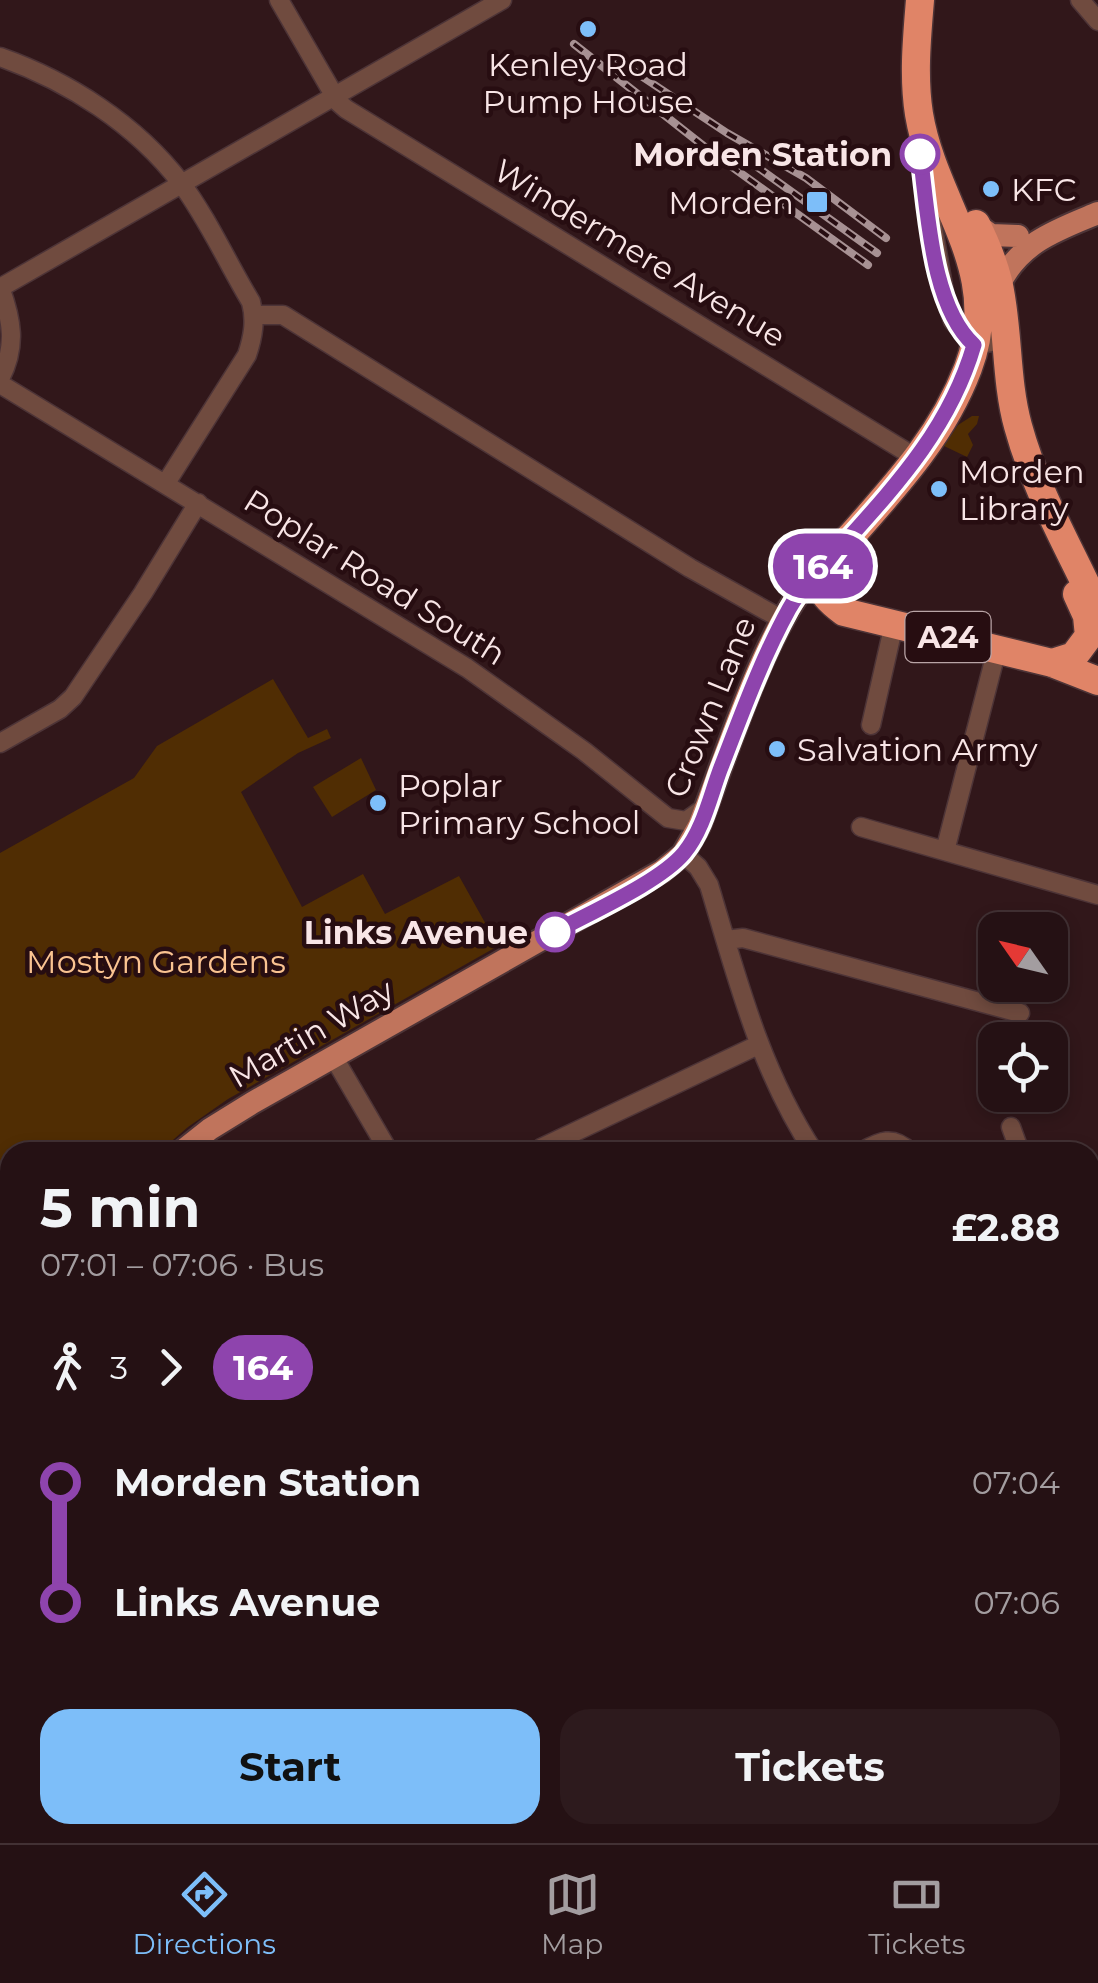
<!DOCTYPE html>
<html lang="en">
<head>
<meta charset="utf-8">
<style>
  :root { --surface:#251114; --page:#2d1a1d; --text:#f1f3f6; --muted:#a39da0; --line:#423134; --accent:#7dbef9 }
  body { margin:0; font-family:Montserrat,sans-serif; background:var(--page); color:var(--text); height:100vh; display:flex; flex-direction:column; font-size:38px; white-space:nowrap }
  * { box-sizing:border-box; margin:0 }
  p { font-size:32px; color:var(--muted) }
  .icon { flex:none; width:55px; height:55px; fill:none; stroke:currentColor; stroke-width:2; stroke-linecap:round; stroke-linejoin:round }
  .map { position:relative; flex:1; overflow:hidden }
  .side { position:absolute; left:0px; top:1142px; width:1100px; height:702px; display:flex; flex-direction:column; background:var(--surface); border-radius:30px 30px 0 0; box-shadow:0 5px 15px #0003,0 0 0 2px var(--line) }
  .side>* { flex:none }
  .badge { padding:0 20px; border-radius:32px; font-size:35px; line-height:65px }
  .needle { width:65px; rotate:304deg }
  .fabs { position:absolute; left:978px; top:912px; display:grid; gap:20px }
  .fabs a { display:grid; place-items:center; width:90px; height:90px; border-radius:20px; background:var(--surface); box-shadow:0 5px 15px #0003,0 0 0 2px var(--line); font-size:50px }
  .map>.badge { position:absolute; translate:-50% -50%; box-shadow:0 0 0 5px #fff }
  .legs { display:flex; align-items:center; gap:15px; height:110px; padding:0 40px; font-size:32px }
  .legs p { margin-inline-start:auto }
  .headline { display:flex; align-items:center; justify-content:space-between; height:170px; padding:0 40px }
  h1 { font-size:55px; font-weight:700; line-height:75px }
  .button { display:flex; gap:20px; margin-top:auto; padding:20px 40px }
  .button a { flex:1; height:115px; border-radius:30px; background:var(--accent); color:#111; font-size:40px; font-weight:700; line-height:115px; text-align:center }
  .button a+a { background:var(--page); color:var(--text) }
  ul { padding:0 40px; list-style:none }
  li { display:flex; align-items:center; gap:35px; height:120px; font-size:38px }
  li i { display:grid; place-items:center; width:15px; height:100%; margin:0 12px; background:currentColor }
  li i::after { content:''; width:25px; height:25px; margin:-12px; border:8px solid; border-radius:50%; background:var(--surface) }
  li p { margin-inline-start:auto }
  li:first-child i { background:linear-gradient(#0000 50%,currentColor 0) }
  li:last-child i { background:linear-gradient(currentColor 50%,#0000 0) }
  .tabs { display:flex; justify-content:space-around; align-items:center; height:140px; border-top:2px solid var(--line); background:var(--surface); font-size:28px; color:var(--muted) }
  .tabs a { display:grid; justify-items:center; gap:5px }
  .tabs .active { color:var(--accent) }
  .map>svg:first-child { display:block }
  .green { fill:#502d03 }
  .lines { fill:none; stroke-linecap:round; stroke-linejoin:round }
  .minor-casing { stroke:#4d3437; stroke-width:21 }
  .major-casing { stroke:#4d3437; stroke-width:26 }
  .highway-casing { stroke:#4d3437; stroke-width:31 }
  .minor { stroke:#704b3f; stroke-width:18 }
  .major { stroke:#c0745c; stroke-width:22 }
  .highway { stroke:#e08467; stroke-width:28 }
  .rail-casing { stroke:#a79193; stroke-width:8 }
  .rail { stroke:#270d11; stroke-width:4; stroke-dasharray:11; stroke-linecap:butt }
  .line-1-casing { stroke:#fff; stroke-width:22 }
  .line-1 { stroke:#8e44ad; stroke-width:15 }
  .poi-dot { fill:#7dbef9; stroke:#270d11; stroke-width:4 }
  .stop-1-dot { fill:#fff; stroke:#8e44ad; stroke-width:5 }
  .labels { text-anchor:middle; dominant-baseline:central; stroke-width:9; stroke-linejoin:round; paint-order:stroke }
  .shield { fill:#270d11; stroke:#b9a4a6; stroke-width:2.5 }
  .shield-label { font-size:30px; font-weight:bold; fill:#f8e5e6 }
  .poi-label { font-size:32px; fill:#f8e5e6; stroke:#270d11; text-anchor:start }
  .stop-label { font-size:32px; font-weight:bold; fill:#f8e5e6; stroke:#270d11; text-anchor:end }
  .street-label { font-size:32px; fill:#f8e5e6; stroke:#270d11 }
  .park-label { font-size:32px; fill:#fac391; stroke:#270d11 }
</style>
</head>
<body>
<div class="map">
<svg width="1098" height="1843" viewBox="0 0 1098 1843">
  <rect width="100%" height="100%" fill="#31171a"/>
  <path class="green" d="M972,416H979L977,424L968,434L973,445L967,457L944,446L958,425Z
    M273,679L308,738L327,729L331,738L298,753L241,792L302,907L363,874L385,914L459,876L498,946L228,1099L188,1127L159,1152H10V1200L0,1193V853L134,778L157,746Z
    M361,758L376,790L332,817L313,787Z
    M1090,1403L1098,1405V1843H851L853,1835H1090Z"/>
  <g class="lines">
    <g class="minor-casing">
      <path id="minor" d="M279,0L338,102L346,109L918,459
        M1080,0L1098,21
        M0,57C68,81 136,124 181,183C208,219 228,264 251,302C256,321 253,337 247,355L166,483
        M920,154L945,297L953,321L975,345L992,342L1002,322
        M0,287C12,320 17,346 0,379
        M0,288L502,0
        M255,315H283L690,568L783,620
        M0,384L467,668L584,751L668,818L686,821L707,806
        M871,725L894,624
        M0,743L60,709L73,697L143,593L198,503
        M861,827L1098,895
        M945,851L997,649
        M683,854L698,867L709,885C737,978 760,1070 814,1152
        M726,940L743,938L1020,1013
        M333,1056L385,1145V1152
        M1011,1127L1020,1152
        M541,1148L758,1045
        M861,1152C880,1141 893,1135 910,1152
        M0,1209L10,1215
        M0,1740L10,1747
        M244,1843L246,1835
        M488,1843L489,1835
        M742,1843L744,1835"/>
    </g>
    <g class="major-casing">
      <path id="major" d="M977,225L991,235L1018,236
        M999,285C1020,242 1057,230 1098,213
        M181,1152L210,1129L252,1103L662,871L683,854L699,826C727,754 768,616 822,566
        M0,1415L10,1399"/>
    </g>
    <g class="highway-casing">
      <path id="highway" d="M920,0C917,37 913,76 919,114C934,205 1005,270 968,368C943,434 898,483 852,535C842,546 821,560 820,576C818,592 832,603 844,612L1052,663L1098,681
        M976,224C985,242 993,261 998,281C1009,328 1005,379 1018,426C1036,492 1070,549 1098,610
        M1052,663L1074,656L1089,636L1087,616L1077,594"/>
    </g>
    <use href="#minor" class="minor"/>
    <use href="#major" class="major"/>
    <use href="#highway" class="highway"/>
    <g class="rail-casing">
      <path id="rail" d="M574,44L710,151L868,265
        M617,60L727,133L806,178L886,238
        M739,154L877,253
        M0,1279L10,1278
        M0,1300L10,1298
        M1090,1353L1098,1355"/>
    </g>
    <use href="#rail" class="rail"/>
  </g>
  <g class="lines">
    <g class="line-1-casing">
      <path id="line-1" d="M555,932C589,913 660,882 684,853C703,830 710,797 720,770C741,716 761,660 789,609C804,582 826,563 847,540C901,480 951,424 974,345C931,306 928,211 920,154"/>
    </g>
    <use href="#line-1" class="line-1"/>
  </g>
  <g class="poi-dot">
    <circle cx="588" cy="29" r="10"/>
    <circle cx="991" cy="189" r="10"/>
    <rect x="805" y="190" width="24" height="24" rx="5"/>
    <circle cx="939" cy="489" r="10"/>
    <circle cx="777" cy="749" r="10"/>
    <circle cx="378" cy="803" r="10"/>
  </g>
  <g class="stop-1-dot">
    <circle cx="920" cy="154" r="18"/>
    <circle cx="555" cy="932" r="18"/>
  </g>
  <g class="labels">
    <rect class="shield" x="905.5" y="612" width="85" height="50" rx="8"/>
    <g class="shield-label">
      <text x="948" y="637">A24</text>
    </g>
    <g class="poi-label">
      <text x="588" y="64" text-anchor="middle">Kenley Road<tspan x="588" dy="37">Pump House</tspan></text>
      <text x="1011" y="189">KFC</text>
      <text x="794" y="202" text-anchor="end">Morden</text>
      <text x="959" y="471">Morden<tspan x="959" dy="37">Library</tspan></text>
      <text x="797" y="749">Salvation Army</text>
      <text x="398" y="785">Poplar<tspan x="398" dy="37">Primary School</tspan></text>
    </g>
    <g class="stop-label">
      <text x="892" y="154">Morden Station</text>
      <text x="528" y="932">Links Avenue</text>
    </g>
    <g class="street-label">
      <text transform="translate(640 253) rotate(31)">Windermere Avenue</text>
      <text transform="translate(375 577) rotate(32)">Poplar Road South</text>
      <text transform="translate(710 707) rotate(-68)">Crown Lane</text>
      <text transform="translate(311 1033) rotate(-30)">Martin Way</text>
    </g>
    <g class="park-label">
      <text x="156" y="961">Mostyn Gardens</text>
    </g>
  </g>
</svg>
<div class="fabs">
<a><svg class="needle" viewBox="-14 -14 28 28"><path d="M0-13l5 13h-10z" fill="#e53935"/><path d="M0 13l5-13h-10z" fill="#a39da0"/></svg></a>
<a><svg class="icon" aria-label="locate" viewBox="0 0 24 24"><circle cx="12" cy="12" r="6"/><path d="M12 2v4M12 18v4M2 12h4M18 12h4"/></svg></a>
</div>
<b class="badge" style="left:823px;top:566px;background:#8e44ad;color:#fff">164</b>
<section class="side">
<div class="headline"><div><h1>5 min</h1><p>07:01 – 07:06 · Bus</p></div><b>£2.88</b></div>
<div class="legs"><svg class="icon" aria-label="walk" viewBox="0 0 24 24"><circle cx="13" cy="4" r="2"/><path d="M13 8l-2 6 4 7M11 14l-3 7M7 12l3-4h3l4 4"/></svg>3<svg class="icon" aria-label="forward" viewBox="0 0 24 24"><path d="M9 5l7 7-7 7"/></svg><b class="badge" style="background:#8e44ad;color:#fff">164</b></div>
<ul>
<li><i style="color:#8e44ad"></i><b>Morden Station</b><p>07:04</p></li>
<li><i style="color:#8e44ad"></i><b>Links Avenue</b><p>07:06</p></li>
</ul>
<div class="button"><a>Start</a><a>Tickets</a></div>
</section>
</div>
<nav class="tabs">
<a class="active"><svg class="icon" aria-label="directions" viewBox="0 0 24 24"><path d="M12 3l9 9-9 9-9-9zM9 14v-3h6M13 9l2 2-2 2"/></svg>Directions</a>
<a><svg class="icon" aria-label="map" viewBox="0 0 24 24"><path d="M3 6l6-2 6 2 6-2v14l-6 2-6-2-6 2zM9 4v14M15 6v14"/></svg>Map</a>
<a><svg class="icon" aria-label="tickets" viewBox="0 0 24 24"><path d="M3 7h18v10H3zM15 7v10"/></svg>Tickets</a>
</nav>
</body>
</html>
